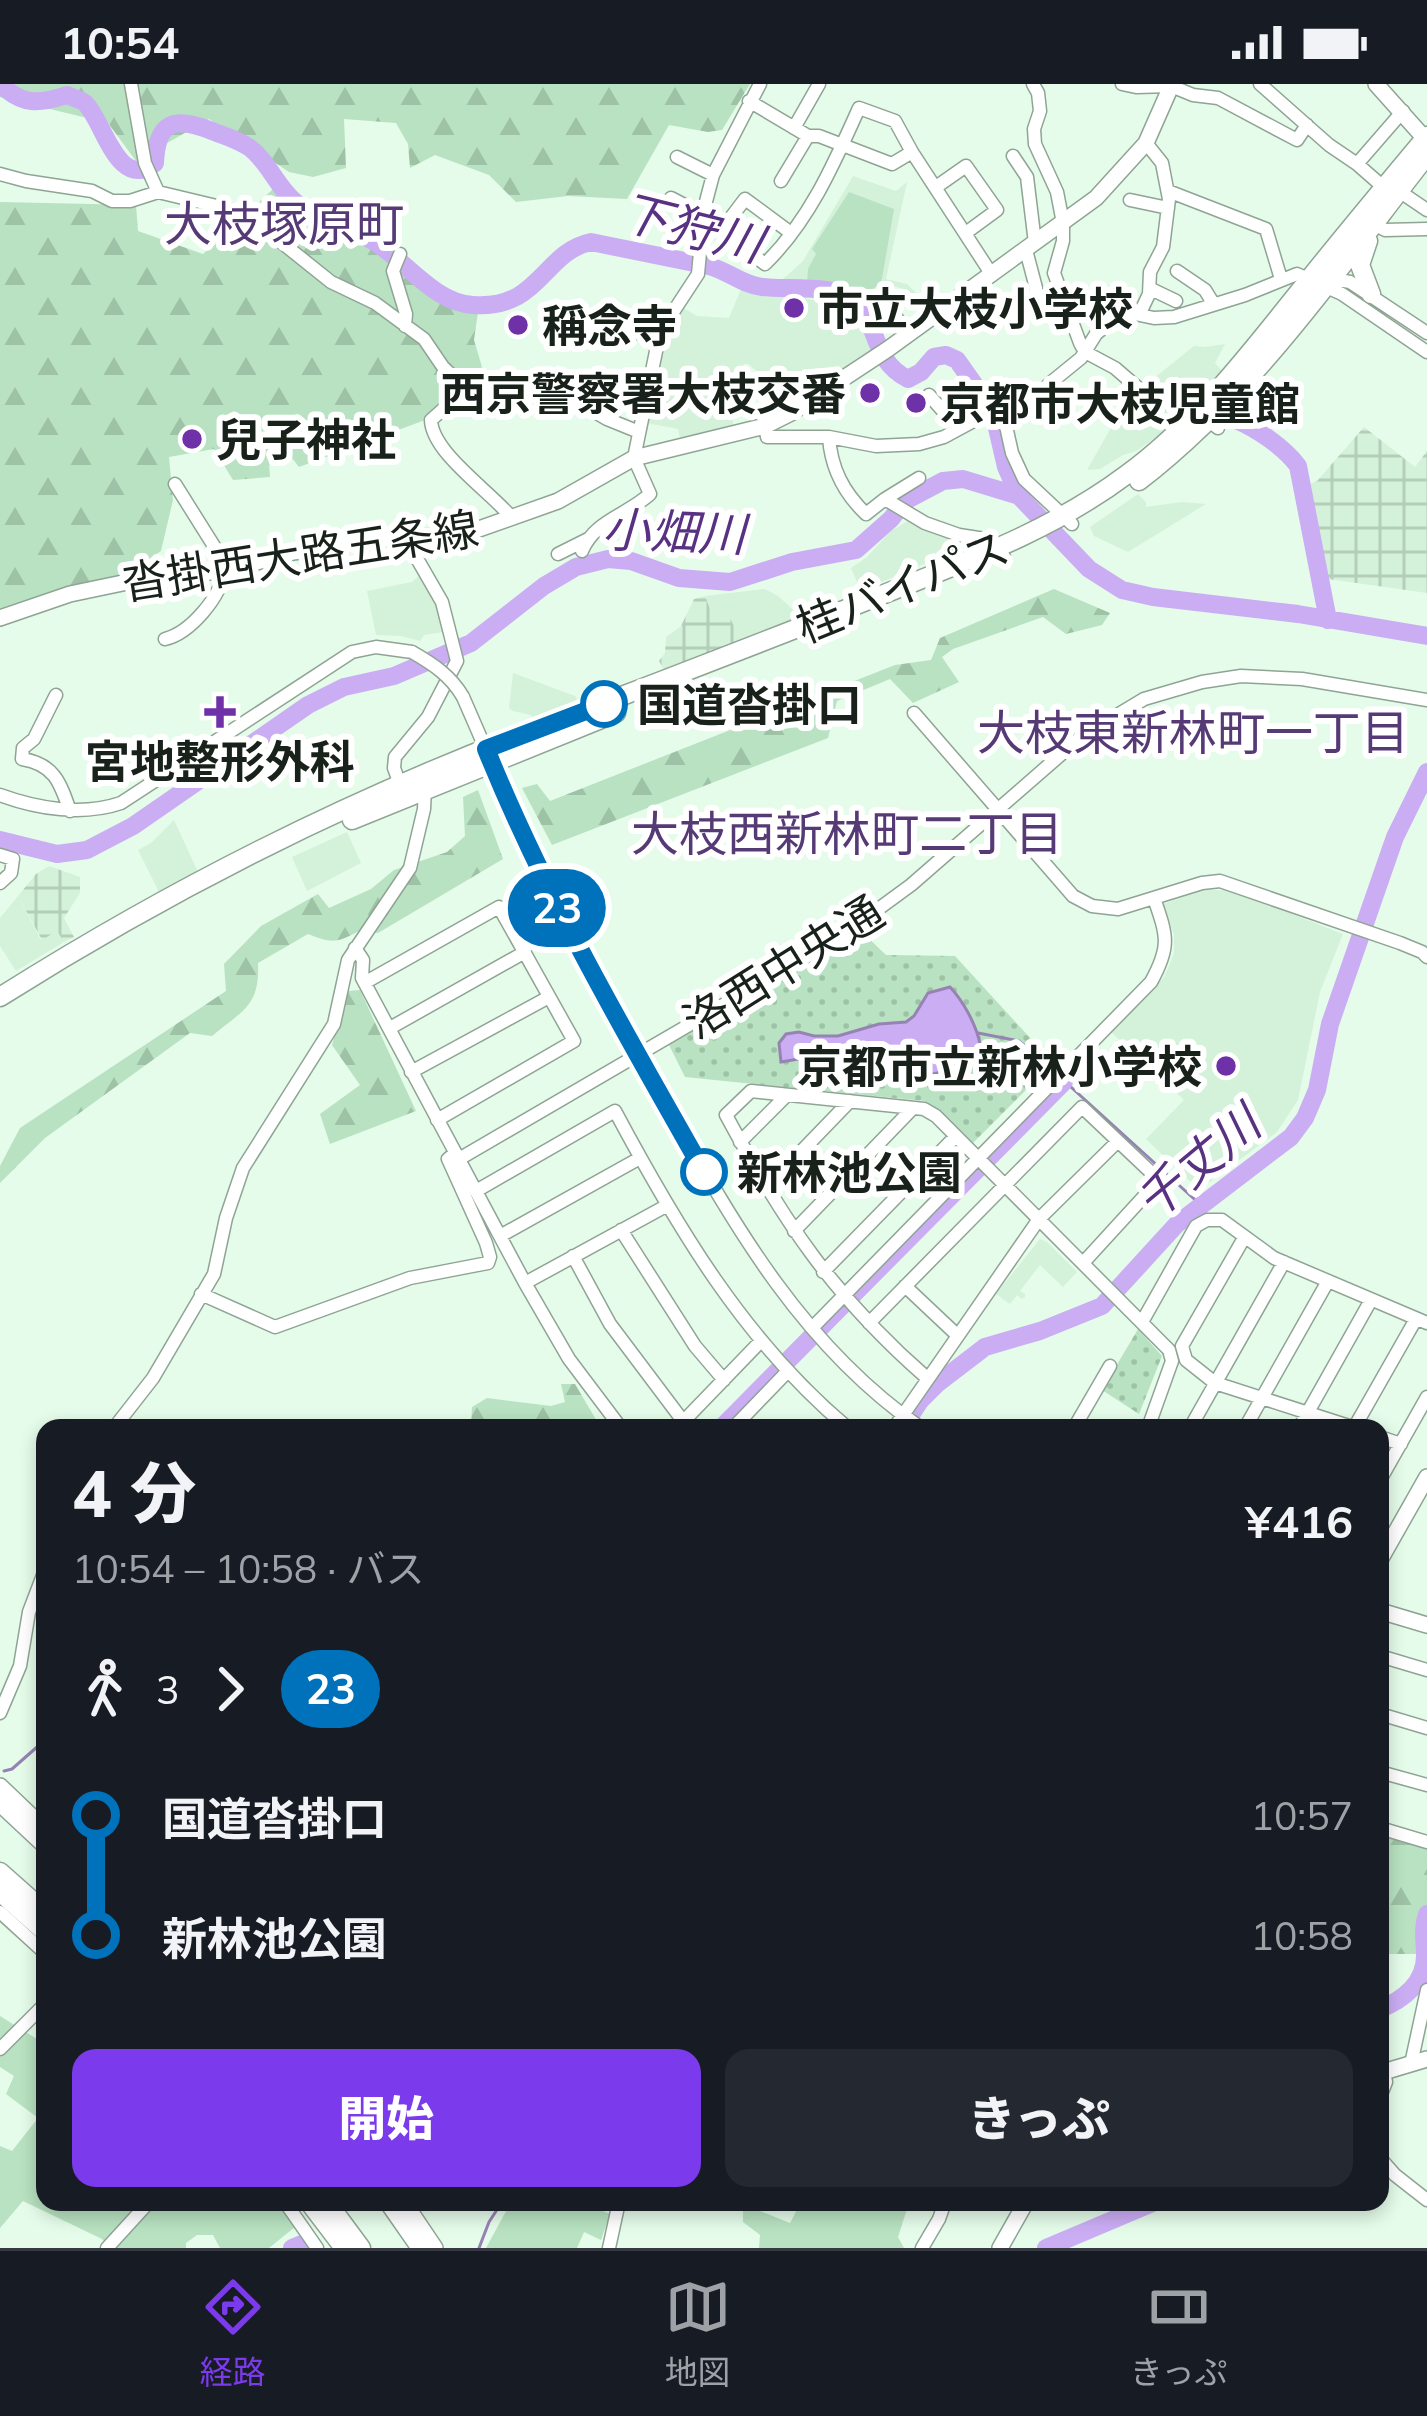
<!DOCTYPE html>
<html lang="ja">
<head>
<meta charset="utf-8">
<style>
  :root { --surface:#171b24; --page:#242831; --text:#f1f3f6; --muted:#9ea1a6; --line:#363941; --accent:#7c3aed }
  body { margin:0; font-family:Mulish,"Noto Sans JP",sans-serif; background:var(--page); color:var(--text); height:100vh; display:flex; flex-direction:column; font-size:45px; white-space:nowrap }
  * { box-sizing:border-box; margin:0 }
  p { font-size:39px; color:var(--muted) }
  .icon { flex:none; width:66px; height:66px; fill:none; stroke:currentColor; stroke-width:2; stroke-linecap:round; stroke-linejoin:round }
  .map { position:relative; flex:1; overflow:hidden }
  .sheet { position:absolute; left:36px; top:1335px; width:1353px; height:792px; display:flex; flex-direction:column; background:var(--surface); border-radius:24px; box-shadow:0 6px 18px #0003 }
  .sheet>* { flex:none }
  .badge { padding:0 24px; border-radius:39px; font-size:42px; line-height:78px }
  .map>.badge { position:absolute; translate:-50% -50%; box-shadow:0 0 0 6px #fff }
  .legs { display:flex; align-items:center; gap:18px; height:132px; padding:0 36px; font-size:39px }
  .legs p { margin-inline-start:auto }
  .headline { display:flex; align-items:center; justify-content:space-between; height:204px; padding:0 36px }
  h1 { font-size:66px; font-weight:800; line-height:90px }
  .cta { display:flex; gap:24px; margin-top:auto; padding:24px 36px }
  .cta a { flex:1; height:138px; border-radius:24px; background:var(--accent); color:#fff; font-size:48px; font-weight:800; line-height:138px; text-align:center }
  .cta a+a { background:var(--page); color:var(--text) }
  ul { padding:0 36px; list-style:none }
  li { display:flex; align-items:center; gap:42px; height:120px; font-size:45px }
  li i { display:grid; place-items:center; width:18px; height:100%; margin:0 15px; background:currentColor }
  li i::after { content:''; width:30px; height:30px; margin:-15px; border:9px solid; border-radius:50%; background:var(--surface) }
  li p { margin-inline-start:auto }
  li:first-child i { background:linear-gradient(#0000 50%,currentColor 0) }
  li:last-child i { background:linear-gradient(currentColor 50%,#0000 0) }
  .status { display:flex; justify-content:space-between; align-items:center; height:84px; padding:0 60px; background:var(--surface); direction:ltr }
  .status svg { height:33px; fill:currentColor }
  .tab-bar { display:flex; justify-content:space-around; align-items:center; height:168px; border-top:3px solid var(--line); background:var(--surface); font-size:33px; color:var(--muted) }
  .tab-bar a { display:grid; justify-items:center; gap:6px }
  .tab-bar .current { color:var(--accent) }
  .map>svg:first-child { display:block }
  .built { fill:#d4f1da }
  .industrial { fill:url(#industrial-grid) }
  .grass { fill:#b8e2c1 }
  .forest { fill:url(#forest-firs) }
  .park { fill:url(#park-dots) }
  .water { fill:#cbadf4; stroke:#9683b3; stroke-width:3 }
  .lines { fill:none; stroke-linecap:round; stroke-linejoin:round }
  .stream { stroke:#9683b3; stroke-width:3 }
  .river { stroke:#cbadf4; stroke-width:18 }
  .minor-casing { stroke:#8fa494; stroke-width:15 }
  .major-casing { stroke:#8fa494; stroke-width:18 }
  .highway-casing { stroke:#8fa494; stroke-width:21 }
  .minor { stroke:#fff; stroke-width:12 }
  .major { stroke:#fff; stroke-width:15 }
  .highway { stroke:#fff; stroke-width:18 }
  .minor-bridge-casing { stroke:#8fa494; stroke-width:15; stroke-linecap:butt }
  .minor-bridge { stroke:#fff; stroke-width:12 }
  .line-1-casing { stroke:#fff; stroke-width:27 }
  .line-1 { stroke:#0072bc; stroke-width:18 }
  .poi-dot { fill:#6e31a7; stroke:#fff; stroke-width:4.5 }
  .stop-1-dot { fill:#fff; stroke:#0072bc; stroke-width:6 }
  .labels { text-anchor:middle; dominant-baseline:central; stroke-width:12; stroke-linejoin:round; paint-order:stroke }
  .poi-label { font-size:45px; font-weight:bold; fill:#19211b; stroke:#fff; text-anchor:start }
  .street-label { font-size:45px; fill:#19211b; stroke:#fff }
  .stop-label { font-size:45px; font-weight:bold; fill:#19211b; stroke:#fff; text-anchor:start }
  .neighbourhood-label { font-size:48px; fill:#553a75; stroke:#fff }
  .water-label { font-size:48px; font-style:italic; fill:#593182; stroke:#fff }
</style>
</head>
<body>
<div class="status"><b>10:54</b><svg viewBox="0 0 49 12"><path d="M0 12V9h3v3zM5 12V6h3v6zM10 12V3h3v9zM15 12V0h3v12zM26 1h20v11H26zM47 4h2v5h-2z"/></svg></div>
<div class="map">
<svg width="1427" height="2164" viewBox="0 0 1427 2164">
  <defs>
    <pattern id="industrial-grid" width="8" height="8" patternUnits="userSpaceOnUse" patternTransform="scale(3)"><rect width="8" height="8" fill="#d4f1da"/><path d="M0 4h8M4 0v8" fill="none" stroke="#b5ceba"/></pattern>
    <pattern id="forest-firs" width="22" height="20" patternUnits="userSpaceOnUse" patternTransform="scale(3)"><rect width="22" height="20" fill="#b8e2c1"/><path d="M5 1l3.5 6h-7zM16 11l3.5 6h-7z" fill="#9ec2a5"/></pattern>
    <pattern id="park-dots" width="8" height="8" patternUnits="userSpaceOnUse" patternTransform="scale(3)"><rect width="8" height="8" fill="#b8e2c1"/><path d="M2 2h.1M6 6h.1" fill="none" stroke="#9ec2a5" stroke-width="1.8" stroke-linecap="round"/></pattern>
  </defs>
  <rect width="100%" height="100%" fill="#e5fcea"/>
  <path class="built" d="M853,92L896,107L907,98L886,195L907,200L919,212L943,220L937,225L913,215L904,205L884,200L862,212L848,203L832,199L807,200L806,215L850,220L864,233L873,267L861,277L835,289L829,288L824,302L797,319L748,280H744L733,303V347L681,358L678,345L646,339L662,256L680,222L697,232L729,234L741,205L790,212L791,199L781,197L803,177Z
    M1225,260L1215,279L1222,287L1195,317L1165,314L1143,303L1194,262L1205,263Z
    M1133,305L1188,323L1161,350L1136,367L1123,371L1100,385L1087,386Z
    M1138,410L1146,418V423L1181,418L1206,420L1128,468L1094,452L1090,443Z
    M911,435L980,456L861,507L851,484L867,473L891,447Z
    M420,491L439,525L444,548L424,551L420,557L401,552L376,551L367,507L412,498Z
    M765,505L778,512L800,532L741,556L730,534L714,535L705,512Z
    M513,589L575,612L577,615L567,622L533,635L531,631L513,627L509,624Z
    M174,736L198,788L159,808L138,766L151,759Z
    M347,748L361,779L307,807L292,773Z
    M1202,806H1230L1343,850L1320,908L1298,1016L1277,1048L1199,1106L1146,1055L1184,1016L1111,948L1164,893L1169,882L1174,869V851L1163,820Z
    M18,812L41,856L57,847L64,858L16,887L0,862V834Z
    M1040,1155L1047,1158L1077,1188L1063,1203L1040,1181L1020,1207L1025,1210V1213L1022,1215L1017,1211L1010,1220L996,1210Z"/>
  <path class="industrial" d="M1364,343L1415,383L1427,367V509L1328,495L1310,400L1317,397Z
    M705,512L714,535L730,534L741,556L664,586L659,577L665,569L666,553L681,542L694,515Z
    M49,782L80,793V809L64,834L74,853L64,858L57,847L42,856L18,812L36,790Z"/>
  <path class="grass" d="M849,108L894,125L881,200L864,210L832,198L807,199L808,185L816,170L812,165Z
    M0,1932L45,1960V2118H276L295,2143L269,2164H220L213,2151H197L186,2159V2164H110L102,2155L23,2117L0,2144V2062L12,2067L38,2034L6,2010L14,1992L0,1983Z
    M511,2118H581L610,2130L601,2156L584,2148L577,2164H486Z
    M735,2118H762L760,2127L790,2139L801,2118H864L908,2122L898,2153L904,2164H759L760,2151L743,2138V2121Z"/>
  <path class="forest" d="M0,0H750L722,46L708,48L669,41L627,115L568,112L516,118L489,91L435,71L410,84L408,60L396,39L344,35L346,84L313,93L289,88L209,35L136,77L108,39L0,13Z
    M273,105L478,228L474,256L482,283L425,336L299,383L274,351L268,363L270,393L233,396L214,365L169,373L173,416L161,467L130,488L0,527V118L136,121L138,147L203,170Z
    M1054,505L1110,529L1102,541L1066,550L1043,533L953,565L942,573L959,598L913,619L890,595L837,617L828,654L552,761L522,704L537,700L550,717L895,581L931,576L940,554Z
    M478,706L503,775L378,849L361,846C337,859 333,860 308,850L258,879C260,922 243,926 212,952L190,949L45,1054L0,1099V1082L20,1044L226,907L224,880L261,842L318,810L329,824L371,805L394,786L447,768L465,752L463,713Z
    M360,906L416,1027L330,1060L320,1030L360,1001L332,961L348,907Z
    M561,1300H575L601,1344L471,1342L472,1323L487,1314L551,1322L565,1318Z
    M1380,1750L1427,1765V1851L1416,1870H1380Z"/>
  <path class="park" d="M861,847L886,871L955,872L1053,979L973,1059L925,1017L685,993L668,959Z
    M1138,1245L1162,1272L1139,1330L1102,1306Z"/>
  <path class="water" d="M950,903C963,917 976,940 980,960C964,973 943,995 919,990C909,988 902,981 891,980L884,984L875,972H858L843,976L816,972L781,978L779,959L786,950L799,948L814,952H838L879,940L906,938L914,932L928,909Z"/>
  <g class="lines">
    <path class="stream" d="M978,949L1019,957L1054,987
      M1061,994L1203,1123
      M4,1687L12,1685L45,1656
      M479,2164L489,2138L502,2118"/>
    <path class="river" d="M0,0C23,22 39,20 67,11C73,14 80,15 85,19C104,37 117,108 155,79C157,31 180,34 217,49C228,53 240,57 250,64C269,78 278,106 298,120C321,136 349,142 373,157C405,176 434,219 473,221C540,226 543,168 591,158L709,182C728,187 743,201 762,203C786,206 839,200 856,217C879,242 872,277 908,295L921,288L934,273L946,271L957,276L993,327L1006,383L1019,412
      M1236,336C1257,345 1284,363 1298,382L1328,536
      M0,756L57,770L87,766L133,742L308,621L344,603L394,592L471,559L544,502L576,483L608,475L631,477L679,494L730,498L792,478L856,466L891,435L905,417L943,397L963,395L1019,412L1089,485L1122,506L1153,513L1298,530L1427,552
      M721,1344L1064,998
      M902,1344L920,1317L938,1299L985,1263L1040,1247L1102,1222L1177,1140L1291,1053L1305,1034L1317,1006L1330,940L1395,753L1427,688
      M1380,1925C1403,1916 1425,1899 1425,1872C1425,1856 1422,1845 1427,1830
      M292,2164L304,2159
      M1046,2164L1155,2118"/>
    <g class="minor-casing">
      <path id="minor" d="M131,0L145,79L158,108L250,130L261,135L281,158L331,198L375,219L424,255L443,283L466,305
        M1033,0L1038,9L1040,27L1034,45L1035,60L1057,108L1063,139V157L1054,189L1080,259L1085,268L1115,284L1145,310L1167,319L1188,321L1218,344
        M1122,0L1136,3L1171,2L1193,11L1218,14L1297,56L1307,41
        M1260,0L1329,61L1357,80L1389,108
        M749,17L808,52H819L892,80L912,68
        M794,44L819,0
        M1013,72L1027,93L1035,159
        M677,73L713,91
        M1357,80L1403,27
        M0,90L26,97L92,107L112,117H130L158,108
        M781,97L808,52
        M936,103L966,82L997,126L967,148
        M1168,107L1266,145L1281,195
        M1399,107L1427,126
        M671,114L694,126L703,135
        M1130,116L1168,124
        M1376,141L1385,146L1427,145
        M703,143L723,144V148L765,180C809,137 834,80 859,24L895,37L912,68L992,191
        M723,144L745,115L791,149
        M1026,166L1036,204V218
        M400,170L393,187L406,230L405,242
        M1177,187L1205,206L1213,219
        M1328,194L1350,198L1427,249
        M1151,205L1176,217
        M889,221L907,251
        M1140,229L1149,210L1150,188L1163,163L1169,115L1162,79L1146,59
        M622,236L637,249L660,248
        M929,311L958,344
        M1004,333L1012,369L1024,395L1072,440
        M765,342L767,353H829L876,362L919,360L944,353L981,333H1017L1024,330L1049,300L1081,274L1096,250L1114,235L1130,229L1154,234L1174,233L1245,211L1297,190L1342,210L1427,268
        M829,353C831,384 843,408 866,430L885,415L925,439L959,451L985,455L999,465L1004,473
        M175,400L229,486
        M885,415L919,394
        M512,434C491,408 432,369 431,336L466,305L491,308L525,296H541L607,335L639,348
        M582,467C594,437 627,431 650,410L634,374L660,248L698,190L704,125L713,91L760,0
        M558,470L588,455
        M165,555C190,549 221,513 224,487
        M56,611L34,655L23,664L22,675C54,680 60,698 70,727
        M463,613C495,686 526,760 561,831C593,897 631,960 668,1023C736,1145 804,1263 921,1344
        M914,629L1073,812L1092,822L1118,825L1202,799L1220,797L1400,859L1422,868L1427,873
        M402,706L394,684L395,673L428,633L457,577L442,518L404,452
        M0,711C38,725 83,732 121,719L352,568L376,563L412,568
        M0,771L13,775L11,789L0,799
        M355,864L363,876L362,894L525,1199L569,1275L621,1344
        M366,898L499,823L574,957L437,1036
        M390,944L525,868
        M411,988L549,913
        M740,1058L787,1011
        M459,1075L840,853L911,801L1081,653L1144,615L1202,598L1241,592L1302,595L1427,616
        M766,1104L850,1017
        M476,1107L615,1027C677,1143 745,1258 848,1344
        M621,1146L695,1262L724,1296
        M794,1147L913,1024
        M500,1152L640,1074
        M1244,1154L1182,1262L1186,1276L1215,1299L1355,1344
        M573,1172L610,1240L683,1337
        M823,1188L956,1052
        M525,1199L666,1122
        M905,1202L957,1251
        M201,1210L275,1243L410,1194L488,1179L490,1173L486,1159L448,1075L455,1069
        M1142,1238L1196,1142L1207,1136H1222L1274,1174L1427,1239
        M869,1239L1082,1023L1159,1096L1083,1179
        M812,1244L1151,898C1171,862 1167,852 1154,814
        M927,1294C835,1214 783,1137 726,1031L751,1007L924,1025L936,1032L1169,1266L1172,1277L1148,1344
        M114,1344L153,1294L214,1190L226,1134L243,1084L334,940L348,876L410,784L424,725L425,705
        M677,1344L760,1258
        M733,1344L788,1287
        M894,1344L1039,1135L1117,1058
        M1074,1344L1110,1282
        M1190,1344L1284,1178
        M1245,1344L1328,1197
        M1299,1344L1371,1216
        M1354,1344L1416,1235
        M1380,1353L1401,1360
        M1380,1396L1427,1313
        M1380,1572L1427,1586
        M0,1629L20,1582L29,1528L45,1486
        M1380,1630L1427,1644
        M1380,1688L1427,1701
        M1380,1744L1427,1758
        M0,1828L45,1869
        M0,1965L45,1920
        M1411,1980L1427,1906
        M1380,2013L1386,1998L1384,1988
        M1380,2074L1395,2091L1427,2116
        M285,2118L317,2164
        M107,2164L149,2118
        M609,2164L619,2118
        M922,2164L939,2135L945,2118"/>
    </g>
    <g class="major-casing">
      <path id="major" d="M1376,0L1427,57
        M0,534L70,510L156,492L224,487L293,468L404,452H459L558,417L634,374L765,342L791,329L888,265L1096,114L1146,59L1172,0
        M1380,1476L1427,1393
        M1380,1527L1427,1541
        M0,1702L45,1745
        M0,1720L45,1762
        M1380,1989L1427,1975
        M387,2118L419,2164
        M404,2118L435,2164
        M1000,2164L1026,2118"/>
    </g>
    <g class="highway-casing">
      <path id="highway" d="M1368,157L1360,181L1371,210
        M1139,397C1254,308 1338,185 1427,71
        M352,736L616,629
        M0,913C163,810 338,721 518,652C637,606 756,561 874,514C961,479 1050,448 1126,391C1198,338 1251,268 1306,199C1345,150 1386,101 1427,52
        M0,1788L45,1828
        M0,1808L45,1848
        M309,2118L344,2164
        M327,2118L361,2164"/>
    </g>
    <use href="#minor" class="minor"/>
    <use href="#major" class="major"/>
    <use href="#highway" class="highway"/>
    <g class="minor-bridge-casing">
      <path id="minor-bridge" d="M412,568C433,580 451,592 463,613"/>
    </g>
    <use href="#minor-bridge" class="minor-bridge"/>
  </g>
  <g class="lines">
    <g class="line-1-casing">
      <path id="line-1" d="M604,620L486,665C546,813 625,949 704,1088"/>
    </g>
    <use href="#line-1" class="line-1"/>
  </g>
  <g class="poi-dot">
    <circle cx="794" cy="224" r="12"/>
    <circle cx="518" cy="241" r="12"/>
    <circle cx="870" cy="309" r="12"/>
    <circle cx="916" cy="319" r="12"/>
    <circle cx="192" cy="355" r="12"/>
    <path d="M214 610h12v12h12v12h-12v12h-12v-12h-12v-12h12z"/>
    <circle cx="1226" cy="982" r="12"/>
  </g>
  <g class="stop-1-dot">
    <circle cx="604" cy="620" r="21"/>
    <circle cx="704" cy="1088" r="21"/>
  </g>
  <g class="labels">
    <g class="poi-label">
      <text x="818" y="224">市立大枝小学校</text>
      <text x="542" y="241">稱念寺</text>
      <text x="846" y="309" text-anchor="end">西京警察署大枝交番</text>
      <text x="940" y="319">京都市大枝児童館</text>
      <text x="216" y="355">兒子神社</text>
      <text x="220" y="677" text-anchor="middle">宮地整形外科</text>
      <text x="1202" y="982" text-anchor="end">京都市立新林小学校</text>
    </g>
    <g class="street-label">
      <text transform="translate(300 471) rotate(-9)">沓掛西大路五条線</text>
      <text transform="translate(902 502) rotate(-22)">桂バイパス</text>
      <text transform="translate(783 882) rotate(-32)">洛西中央通</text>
    </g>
    <g class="stop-label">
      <text x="637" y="620">国道沓掛口</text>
      <text x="737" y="1088">新林池公園</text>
    </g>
    <g class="neighbourhood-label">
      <text x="284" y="139">大枝塚原町</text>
      <text x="1193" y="648">大枝東新林町一丁目</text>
      <text x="847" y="749">大枝西新林町二丁目</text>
    </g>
    <g class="water-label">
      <text transform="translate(692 143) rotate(14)">下狩川</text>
      <text transform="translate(674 447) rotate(2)">小畑川</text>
      <text transform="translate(1197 1078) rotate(-40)">千丈川</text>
    </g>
  </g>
</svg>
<b class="badge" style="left:557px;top:824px;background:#0072bc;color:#fff">23</b>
<section class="sheet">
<div class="headline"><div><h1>4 分</h1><p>10:54 – 10:58 · バス</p></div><b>¥416</b></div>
<div class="legs"><svg class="icon" aria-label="walk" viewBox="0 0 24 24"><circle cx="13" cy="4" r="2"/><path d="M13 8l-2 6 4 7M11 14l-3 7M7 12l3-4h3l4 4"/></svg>3<svg class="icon" aria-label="forward" viewBox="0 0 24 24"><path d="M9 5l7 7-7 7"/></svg><b class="badge" style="background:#0072bc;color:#fff">23</b></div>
<ul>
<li><i style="color:#0072bc"></i><b>国道沓掛口</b><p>10:57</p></li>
<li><i style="color:#0072bc"></i><b>新林池公園</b><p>10:58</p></li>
</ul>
<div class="cta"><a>開始</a><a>きっぷ</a></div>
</section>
</div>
<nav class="tab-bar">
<a class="current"><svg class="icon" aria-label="directions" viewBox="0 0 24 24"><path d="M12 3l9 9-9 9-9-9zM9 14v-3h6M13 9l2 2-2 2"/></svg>経路</a>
<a><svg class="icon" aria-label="map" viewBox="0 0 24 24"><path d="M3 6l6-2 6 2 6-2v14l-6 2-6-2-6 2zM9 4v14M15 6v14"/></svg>地図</a>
<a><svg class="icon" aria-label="tickets" viewBox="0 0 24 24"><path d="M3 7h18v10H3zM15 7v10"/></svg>きっぷ</a>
</nav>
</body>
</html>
